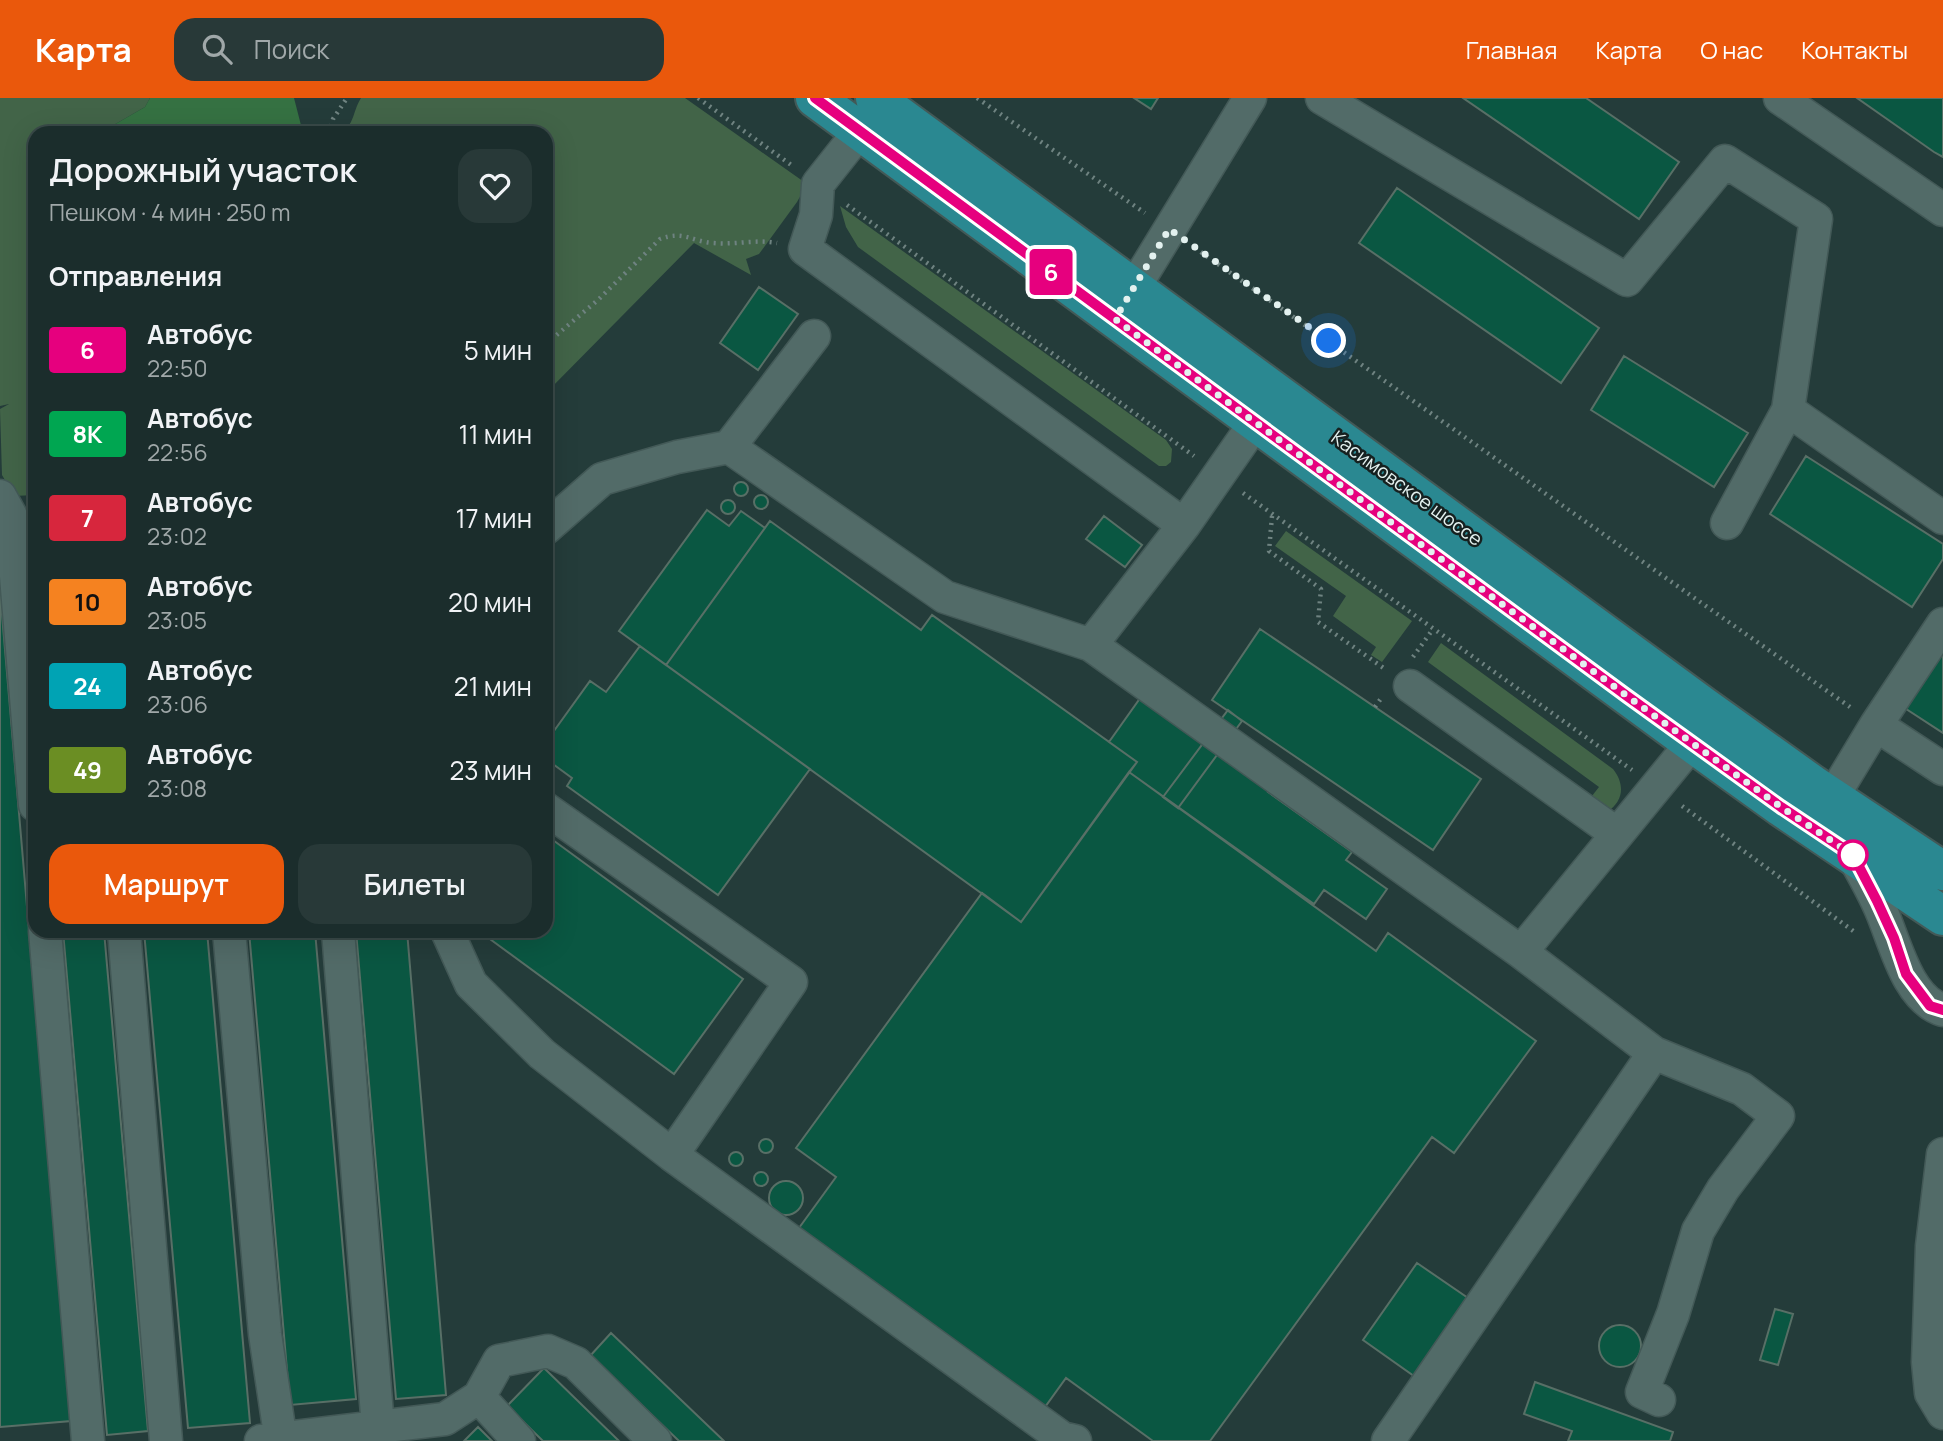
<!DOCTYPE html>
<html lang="ru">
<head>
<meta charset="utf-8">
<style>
  :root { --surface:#1b2d2c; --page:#283938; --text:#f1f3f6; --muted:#a0a8a9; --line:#394948; --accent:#ea580c }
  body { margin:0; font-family:Manrope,sans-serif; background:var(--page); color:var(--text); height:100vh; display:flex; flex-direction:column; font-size:26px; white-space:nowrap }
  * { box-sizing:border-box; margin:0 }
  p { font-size:23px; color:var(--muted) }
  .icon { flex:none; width:38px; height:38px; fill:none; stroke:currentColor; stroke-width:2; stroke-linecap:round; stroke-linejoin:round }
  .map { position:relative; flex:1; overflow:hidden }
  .drawer { position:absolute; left:28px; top:28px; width:525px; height:812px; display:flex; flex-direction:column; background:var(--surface); border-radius:21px; box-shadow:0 7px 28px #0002,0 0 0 2px var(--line) }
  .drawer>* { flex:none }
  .badge { padding:0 14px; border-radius:5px; font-size:24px; line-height:46px }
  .you { position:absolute; width:35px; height:35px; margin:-18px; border:5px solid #fff; border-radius:50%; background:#1a73e8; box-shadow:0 0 0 10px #1a73e833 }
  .map>.badge { position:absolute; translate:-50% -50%; box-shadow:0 0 0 4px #fff }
  h2 { padding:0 21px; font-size:26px; line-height:63px }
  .round { display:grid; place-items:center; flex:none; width:74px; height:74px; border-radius:21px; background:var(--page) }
  .summary { display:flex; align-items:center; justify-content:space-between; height:119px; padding:0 21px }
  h1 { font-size:33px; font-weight:600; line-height:52px }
  .cta { display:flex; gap:14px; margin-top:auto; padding:14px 21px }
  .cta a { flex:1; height:80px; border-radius:21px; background:var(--accent); color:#fff; font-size:28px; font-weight:600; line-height:80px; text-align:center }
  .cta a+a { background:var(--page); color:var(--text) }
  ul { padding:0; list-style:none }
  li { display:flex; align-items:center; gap:21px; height:84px; padding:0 21px }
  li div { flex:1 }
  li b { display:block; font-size:26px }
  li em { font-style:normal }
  li .badge { min-width:77px; font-weight:700; text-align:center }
  header { display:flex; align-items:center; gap:42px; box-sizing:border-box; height:98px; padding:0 35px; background:var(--accent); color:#fff }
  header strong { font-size:33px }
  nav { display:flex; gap:38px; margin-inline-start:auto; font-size:24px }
  .search { width:490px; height:63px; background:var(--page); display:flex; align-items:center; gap:18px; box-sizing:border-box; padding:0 24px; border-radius:21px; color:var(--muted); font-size:26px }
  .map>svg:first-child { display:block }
  .green { fill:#426448 }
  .forest { fill:#357142 }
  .building { fill:#0a5742; stroke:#586f66; stroke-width:2 }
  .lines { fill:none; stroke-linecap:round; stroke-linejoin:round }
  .minor-casing { stroke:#435957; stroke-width:35 }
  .major-casing { stroke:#435957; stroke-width:42 }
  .path { stroke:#6f8381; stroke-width:4.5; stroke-dasharray:2 5; stroke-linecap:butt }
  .minor { stroke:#526b68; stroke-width:32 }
  .major { stroke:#2a8891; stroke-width:38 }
  .line-casing { stroke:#fff; stroke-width:16 }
  .line { stroke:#e6007e; stroke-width:10 }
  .walk { stroke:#e3f1ef; stroke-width:7; stroke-dasharray:0 12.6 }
  .stop-dot { fill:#fff; stroke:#e6007e; stroke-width:3.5 }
  .labels { text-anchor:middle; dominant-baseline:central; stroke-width:5; stroke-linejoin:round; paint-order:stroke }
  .street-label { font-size:19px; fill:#e3f1ef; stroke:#162120 }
</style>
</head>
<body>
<header>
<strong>Карта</strong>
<div class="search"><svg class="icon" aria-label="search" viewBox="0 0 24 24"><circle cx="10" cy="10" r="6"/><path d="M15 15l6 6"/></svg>Поиск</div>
<nav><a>Главная</a><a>Карта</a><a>О нас</a><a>Контакты</a></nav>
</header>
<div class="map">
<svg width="1943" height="1343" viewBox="0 0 1943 1343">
  <rect width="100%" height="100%" fill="#243c3a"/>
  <path class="green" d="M0,0H150L145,9L112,28L111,35H35V397L14,398L2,377L0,311L9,306L0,308Z
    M361,0H685L807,86L797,104L759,156L746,161L751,177L694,145L546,295V35H343C355,23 353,13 361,0Z
    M840,108L1166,342L1172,351L1171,364L1166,368H1159L858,149L846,129Z
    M1286,433L1412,523L1382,564L1371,557L1376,549L1333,518L1346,498L1275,448Z
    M1441,545L1613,671C1625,686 1624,703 1607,714L1588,703L1599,689L1428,564Z"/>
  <path class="forest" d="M150,0H294L303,35H111L112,28L145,9Z"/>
  <path class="building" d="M1134,0H1158L1151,11Z
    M1463,0H1586L1679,64L1639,121Z
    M1857,0H1943V59L1934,54Z
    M1397,90L1599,230L1561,285L1359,145Z
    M759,189L798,216L758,272L720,245Z
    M1624,258L1748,335L1714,389L1591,312Z
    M1806,358L1943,446V461L1912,509L1770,416Z
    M734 391a7 7 0 1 1 14 0a7 7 0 1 1-14 0Z
    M754 404a7 7 0 1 1 14 0a7 7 0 1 1-14 0Z
    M721 409a7 7 0 1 1 14 0a7 7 0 1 1-14 0Z
    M707,412L729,428L741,413L765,430L666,567L619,533Z
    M1104,418L1142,447L1125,469L1086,441Z
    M770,423L921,532L932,517L1137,664L1021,824L666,567Z
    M35,425V490H29L22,426Z
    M0,493L71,1323L0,1329Z
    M1260,531L1481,681L1433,752L1212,602Z
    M1943,540V635L1900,607Z
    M640,548L810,671L718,797L567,688L572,680L546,661V644L590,583L606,594Z
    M1141,599L1270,691L1268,694L1352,754L1346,762L1387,791L1366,821L1324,792L1314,806L1129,674L1137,664L1109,644Z
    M1228,612L1242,623L1178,710L1163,699Z
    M1129,674L1376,853L1388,835L1536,943L1454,1055L1432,1039L1210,1343H1153L1066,1280L1045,1309L799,1130L836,1079L796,1050L982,795L1021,824Z
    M546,737L743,881L674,976L479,833H546Z
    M63,833H104L148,1333L107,1337Z
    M144,833H207L250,1325L188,1330Z
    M249,833H315L356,1301L290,1307Z
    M356,833H407L446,1297L396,1301Z
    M759 1048a7 7 0 1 1 14 0a7 7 0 1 1-14 0Z
    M729 1061a7 7 0 1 1 14 0a7 7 0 1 1-14 0Z
    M754 1081a7 7 0 1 1 14 0a7 7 0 1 1-14 0Z
    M769 1100a17 17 0 1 1 34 0a17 17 0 1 1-34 0Z
    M1417,1165L1468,1200L1414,1278L1363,1242Z
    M1775,1211L1793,1216L1778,1267L1760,1262Z
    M1599 1248a21 21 0 1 1 42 0a21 21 0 1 1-42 0Z
    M611,1235L724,1343H679L590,1258Z
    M544,1270L619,1343H543L507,1308Z
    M1535,1284L1673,1334L1670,1343H1568L1572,1333L1524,1316Z
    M478,1329L492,1343H464Z"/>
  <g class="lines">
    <g class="minor-casing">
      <path id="minor" d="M1322,0L1627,182L1725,63L1816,121L1788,312L1943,420
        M1780,0L1943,112
        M860,33L818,86L816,117L805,151L1184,427L1255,325
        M1121,211L1250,0
        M814,238L729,349L945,499L1091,547L1521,854L1692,645
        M0,398L11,418L35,707
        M1727,425L1788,312
        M546,430L602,381L677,359L729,349
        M1091,547L1184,427
        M1410,588L1617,736
        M1876,627L1943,526
        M1832,700L1876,627L1943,671
        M546,711L791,884L672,1057L1062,1340L1075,1343
        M1853,758C1863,776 1873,793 1881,812C1895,844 1907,901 1943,912
        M45,833L88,1343
        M124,833L166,1343
        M229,833L265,1236L281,1343
        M338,833L378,1329
        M447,833L471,886L542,956L672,1057
        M1654,955L1742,991L1778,1018L1723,1091L1698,1133L1673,1216L1642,1294L1659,1302
        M1943,1056L1932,1148L1928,1264L1931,1295L1943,1315
        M479,1299L519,1343
        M261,1343L445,1321L479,1299L499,1263L548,1253L576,1265L655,1343
        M1388,1343L1654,955L1521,854"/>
    </g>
    <g class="major-casing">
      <path id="major" d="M815,0L1692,645L1781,709L1943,818
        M875,0L1703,608L1812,686L1943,773"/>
    </g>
    <path class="path" d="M698,0L794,69
      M977,0L1145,115
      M329,35L333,21L347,0
      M847,107L1194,358
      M1195,150L1850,609
      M546,246L599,201L660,141C684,132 692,144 714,145C735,147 756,141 777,145
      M1243,395L1632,672
      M1272,418L1269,453L1321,491L1318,524L1385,571
      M1413,559L1433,531
      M1375,609L1382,599
      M1682,708L1856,835"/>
    <use href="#minor" class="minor"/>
    <use href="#major" class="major"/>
  </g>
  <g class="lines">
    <g class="line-casing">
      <path id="line" d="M815,0L1627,598L1781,709L1853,757L1877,803L1894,840L1906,876L1930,908L1943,912"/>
    </g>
    <use href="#line" class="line"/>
    <path class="walk" d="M1329,243L1169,131L1115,221L1627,598L1781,709L1853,757"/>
  </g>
  <circle class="stop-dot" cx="1853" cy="757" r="14"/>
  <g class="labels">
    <g class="street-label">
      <text transform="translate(1407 390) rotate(36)">Касимовское шоссе</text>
    </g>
  </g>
</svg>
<div class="you" style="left:1329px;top:243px"></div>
<b class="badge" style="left:1051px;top:174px;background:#e6007e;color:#fff">6</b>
<section class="drawer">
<div class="summary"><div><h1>Дорожный участок</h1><p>Пешком · 4 мин · 250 m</p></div><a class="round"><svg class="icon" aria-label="heart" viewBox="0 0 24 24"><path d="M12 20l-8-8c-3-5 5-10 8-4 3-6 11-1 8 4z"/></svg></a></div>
<h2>Отправления</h2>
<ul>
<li><span class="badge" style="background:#e6007e;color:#fff">6</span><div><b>Автобус</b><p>22:50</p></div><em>5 мин</em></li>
<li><span class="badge" style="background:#00a651;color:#fff">8К</span><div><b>Автобус</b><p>22:56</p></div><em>11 мин</em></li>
<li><span class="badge" style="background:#d7263d;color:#fff">7</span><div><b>Автобус</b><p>23:02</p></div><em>17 мин</em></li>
<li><span class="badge" style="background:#f58220;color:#111">10</span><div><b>Автобус</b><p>23:05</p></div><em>20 мин</em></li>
<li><span class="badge" style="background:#00a3b4;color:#fff">24</span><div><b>Автобус</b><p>23:06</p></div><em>21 мин</em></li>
<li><span class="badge" style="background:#6b8e23;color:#fff">49</span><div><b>Автобус</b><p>23:08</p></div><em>23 мин</em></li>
</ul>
<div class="cta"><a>Маршрут</a><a>Билеты</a></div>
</section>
</div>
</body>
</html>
